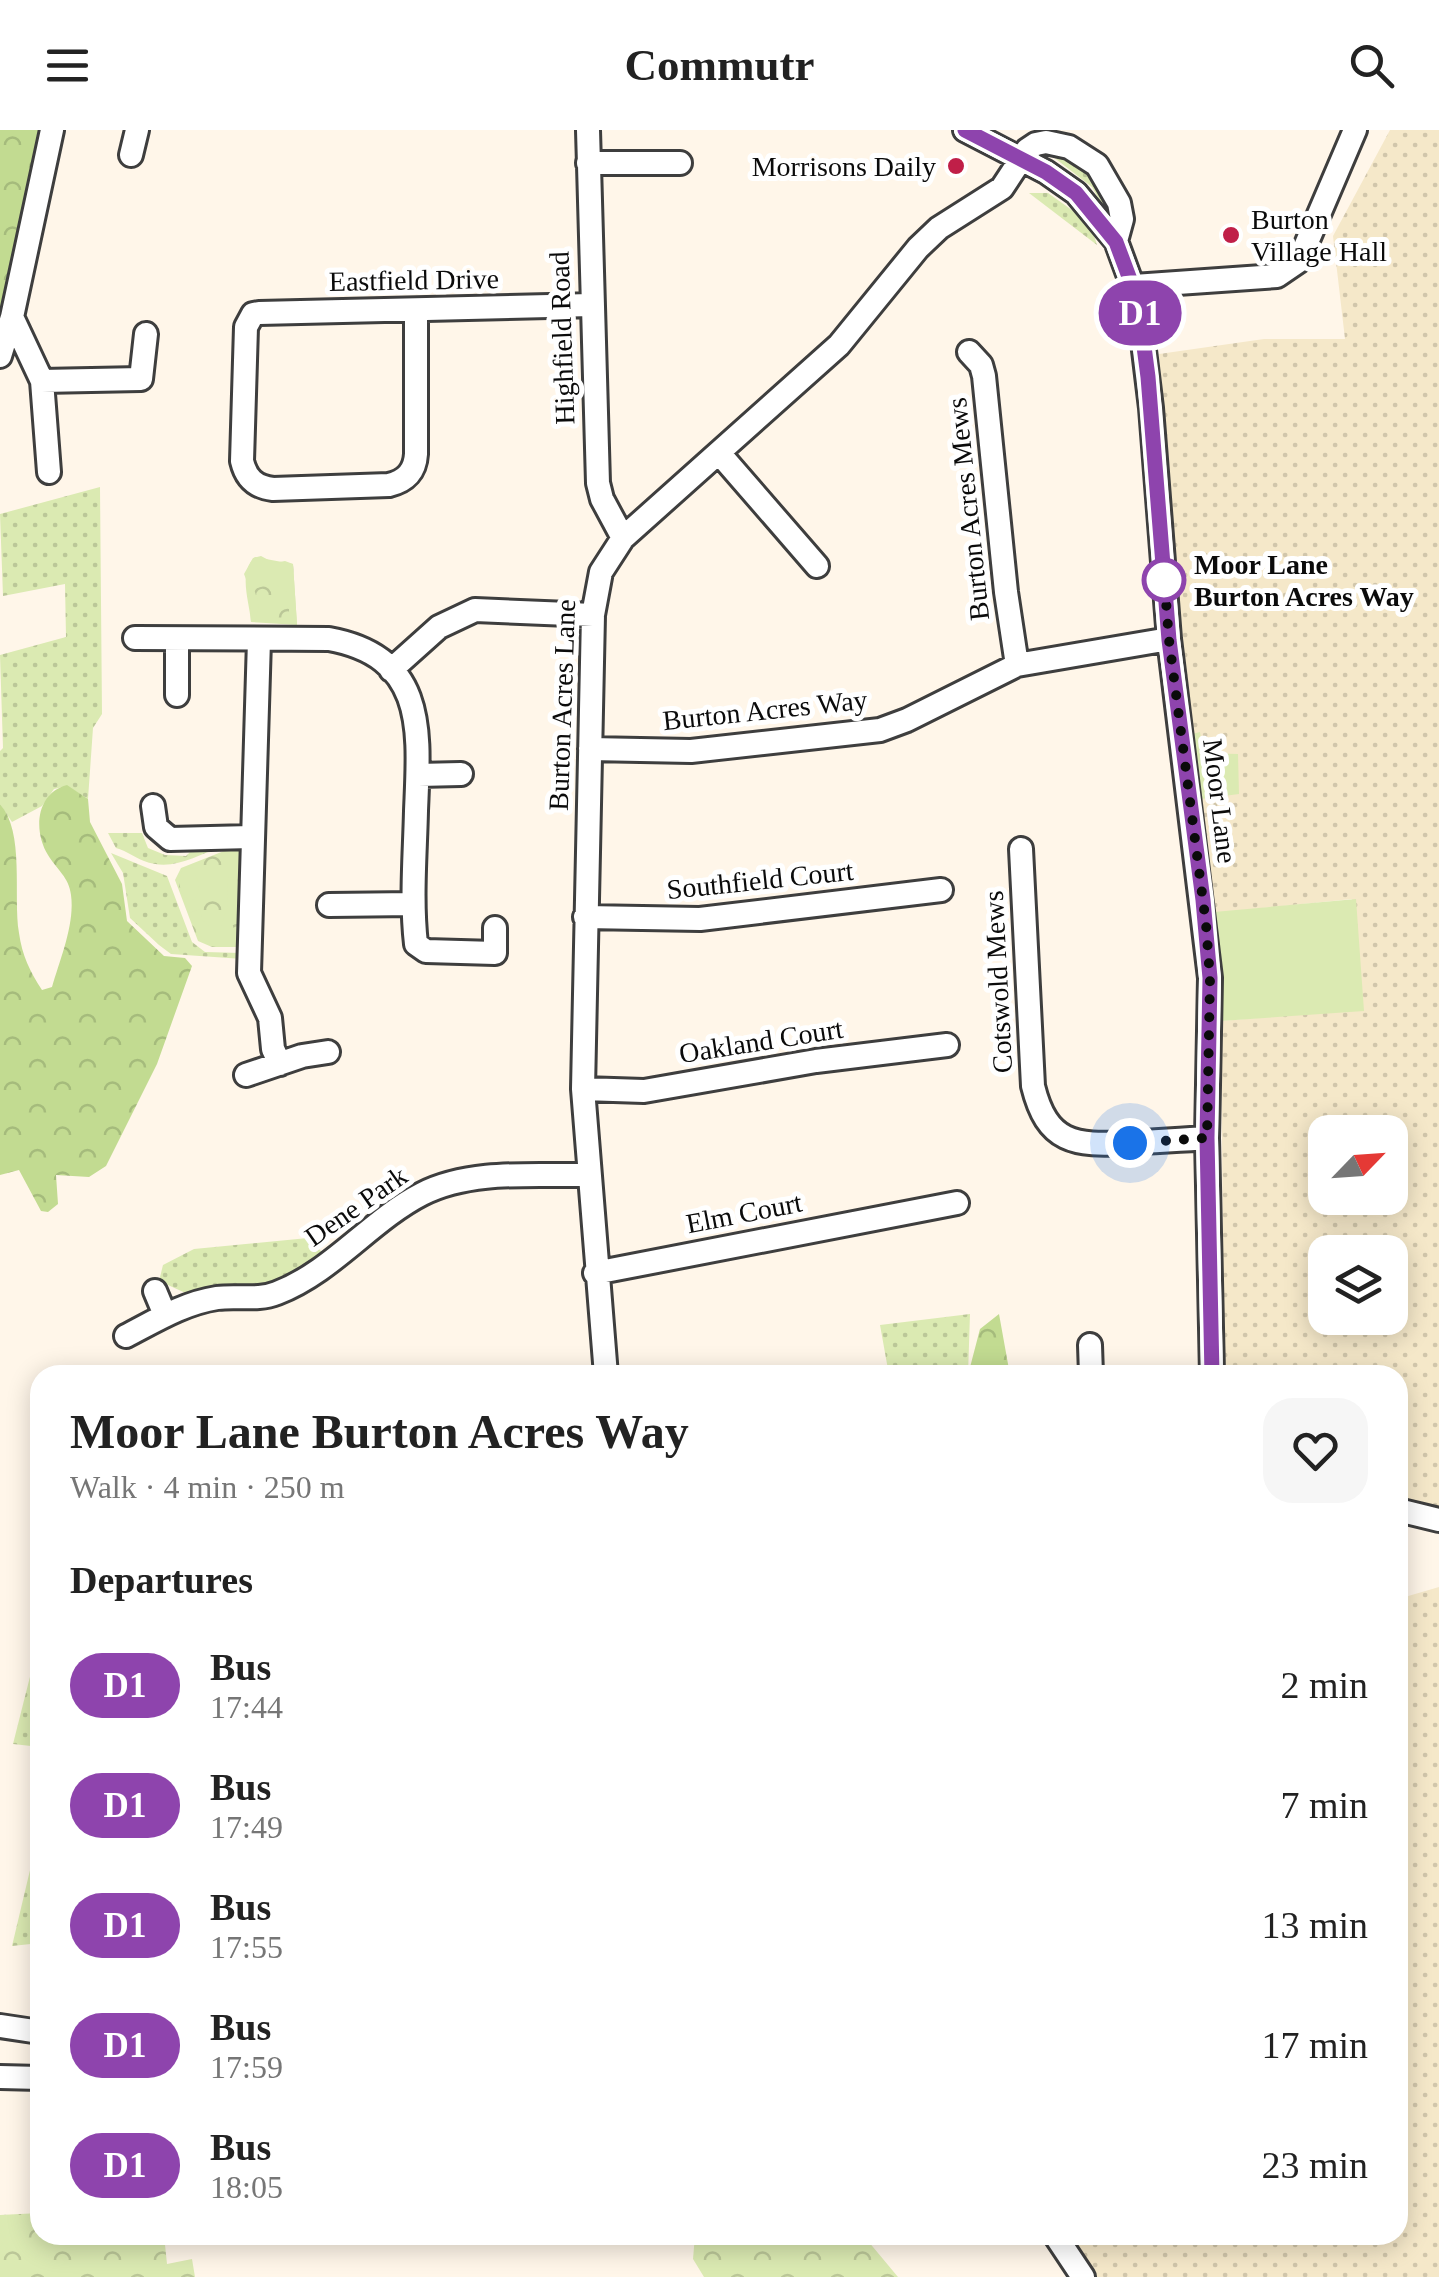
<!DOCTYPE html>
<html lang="en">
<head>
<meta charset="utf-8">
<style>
  :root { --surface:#fff; --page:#f6f6f6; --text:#222; --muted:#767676 }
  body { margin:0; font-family:"Times New Roman",serif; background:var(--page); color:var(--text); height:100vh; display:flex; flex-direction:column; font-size:38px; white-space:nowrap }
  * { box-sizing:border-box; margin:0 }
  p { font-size:32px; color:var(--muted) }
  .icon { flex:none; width:55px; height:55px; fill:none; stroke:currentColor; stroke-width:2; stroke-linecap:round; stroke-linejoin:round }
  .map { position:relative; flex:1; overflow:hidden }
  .details { position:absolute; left:30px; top:1235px; width:1378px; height:880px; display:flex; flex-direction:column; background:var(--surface); border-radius:30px; box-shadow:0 5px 25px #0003 }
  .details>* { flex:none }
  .badge { padding:0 20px; border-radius:32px; font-size:35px; line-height:65px }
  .needle { width:65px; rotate:65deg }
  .buttons { position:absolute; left:1308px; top:985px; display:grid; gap:20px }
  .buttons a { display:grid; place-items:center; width:100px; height:100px; border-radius:20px; background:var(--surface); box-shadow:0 5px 25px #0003; font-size:50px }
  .you { position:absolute; width:50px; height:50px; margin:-25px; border:8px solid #fff; border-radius:50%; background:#1a73e8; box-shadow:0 0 0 15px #1a73e833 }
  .map>.badge { position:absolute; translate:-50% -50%; box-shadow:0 0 0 5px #fff }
  h2 { padding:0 40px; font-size:38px; line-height:90px }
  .round { display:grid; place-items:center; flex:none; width:105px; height:105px; border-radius:30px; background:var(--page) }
  .summary { display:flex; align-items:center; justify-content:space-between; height:170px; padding:0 40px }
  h1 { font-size:48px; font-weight:600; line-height:75px }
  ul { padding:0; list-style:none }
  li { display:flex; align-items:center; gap:30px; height:120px; padding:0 40px }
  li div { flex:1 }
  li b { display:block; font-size:38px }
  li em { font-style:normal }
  li .badge { min-width:110px; font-weight:700; text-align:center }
  header { display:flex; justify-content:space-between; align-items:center; height:130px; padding:0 40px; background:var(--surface); font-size:45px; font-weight:600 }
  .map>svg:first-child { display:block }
  .farmland { fill:url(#farmland-dots); fill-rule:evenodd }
  .grass { fill:url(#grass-dots) }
  .forest { fill:url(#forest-crowns) }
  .park { fill:url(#park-crowns) }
  .garden { fill:#dbeab2 }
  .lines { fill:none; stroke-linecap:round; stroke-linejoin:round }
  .minor-casing { stroke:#3e3e3e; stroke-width:28 }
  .minor { stroke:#fff; stroke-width:22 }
  .line-casing { stroke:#fff; stroke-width:22 }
  .line { stroke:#8e44ad; stroke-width:15 }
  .walk { stroke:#0b0b0b; stroke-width:10; stroke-dasharray:0 18 }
  .poi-dot { fill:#c01f48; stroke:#fff; stroke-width:4 }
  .stop-dot { fill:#fff; stroke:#8e44ad; stroke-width:5 }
  .labels { text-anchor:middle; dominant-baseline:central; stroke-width:10; stroke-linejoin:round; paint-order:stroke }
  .poi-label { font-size:28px; fill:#0b0b0b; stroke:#fff; text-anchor:end }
  .street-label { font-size:28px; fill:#0b0b0b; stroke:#fff }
  .stop-label { font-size:28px; font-weight:bold; fill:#0b0b0b; stroke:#fff; text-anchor:start }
</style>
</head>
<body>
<header><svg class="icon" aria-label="menu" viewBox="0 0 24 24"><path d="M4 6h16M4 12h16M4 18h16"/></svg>Commutr<svg class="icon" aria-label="search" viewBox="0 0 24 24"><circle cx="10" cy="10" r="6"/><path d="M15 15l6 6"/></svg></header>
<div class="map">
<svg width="1439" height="2147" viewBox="0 0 1439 2147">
  <defs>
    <pattern id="farmland-dots" width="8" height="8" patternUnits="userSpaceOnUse" patternTransform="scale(2.5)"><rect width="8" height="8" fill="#f5e8c9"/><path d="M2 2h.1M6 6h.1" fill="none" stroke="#d1c6ab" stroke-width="1.8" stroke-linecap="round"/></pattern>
    <pattern id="grass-dots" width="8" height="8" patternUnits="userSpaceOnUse" patternTransform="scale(2.5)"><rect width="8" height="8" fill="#dbeab2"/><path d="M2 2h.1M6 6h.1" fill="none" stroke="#bbc798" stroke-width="1.8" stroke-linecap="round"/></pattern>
    <pattern id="forest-crowns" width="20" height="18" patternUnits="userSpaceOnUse" patternTransform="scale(2.5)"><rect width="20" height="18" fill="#c2db91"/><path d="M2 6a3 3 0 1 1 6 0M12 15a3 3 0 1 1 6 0" fill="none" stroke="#a5bb7c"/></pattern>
    <pattern id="park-crowns" width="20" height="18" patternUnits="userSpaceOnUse" patternTransform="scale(2.5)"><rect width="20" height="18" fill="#dbeab2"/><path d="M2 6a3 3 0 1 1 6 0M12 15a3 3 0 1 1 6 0" fill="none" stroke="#bbc798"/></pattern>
  </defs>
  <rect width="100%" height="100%" fill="#fff6e9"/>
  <path class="farmland" d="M1390,0H1439V1377L1398,1367V1245H1224L1221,891L1362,879L1352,769L1214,783L1184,554L1159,224L1264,209H1345L1333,106ZM1325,1002H1390V1068H1325ZM1325,1122H1390V1188H1325Z
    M1439,1457V2147H1095L1067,2105H1398V1469Z"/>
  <path class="grass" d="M1043,19L1065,23L1106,54L1116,99L1092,57Z
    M1029,63H1048L1090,93L1097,115Z
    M100,357L102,584L93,598L88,669L67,656L54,659L42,676L12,692L0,674V621L3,618L0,525L66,507L65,454L3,466L0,384Z
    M108,703H142L148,718L165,725L186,726L193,719L222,716C196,726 172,742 144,731C134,727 127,721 116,718Z
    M111,723L167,746L192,812L205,822L241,823L243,829L171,824L159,815L130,788L123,743Z
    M308,1108L323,1123L297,1145L271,1160L190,1165L159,1151L163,1135L194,1119Z
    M970,1184L968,1245H889L880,1195Z
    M40,1514V1617L13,1614L38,1515Z
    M40,1698V1813L12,1816Z"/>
  <path class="forest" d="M0,0H47L0,185Z
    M67,655L88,669L90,692L122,754L127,791L164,826L185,828L192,836L157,934L106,1036L89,1047L56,1045L58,1074L48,1082L41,1081L19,1040L0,1045V674C25,702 13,766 19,803C22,825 30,842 42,860L52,857C60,829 75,794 71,765C69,747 57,740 48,725C33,701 36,663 67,655Z
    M999,1184L1010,1245H968L980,1199Z"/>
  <path class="park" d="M255,427L293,434L297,495L251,492C249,469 238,443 255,427Z
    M234,717L240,719L239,817H212L198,811L175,750L181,738Z
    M40,2083V2105H164L167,2134L192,2129L195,2147H0V2085Z
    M695,2105H863L898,2147H704L693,2129Z"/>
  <path class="garden" d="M261,426L274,433L285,431L293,434L297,494H289V464L274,453L254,459L259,475L255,491L251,492L249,457L244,444L253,428Z
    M1200,602L1203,623L1238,624L1239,664L1201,669L1192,604Z
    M192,737C198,750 202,756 195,769L190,771C180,764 175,749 184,739Z
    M228,747L238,748C236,769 225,790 239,809L237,815C205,814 201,814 189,783L200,779L203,791L209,796H221L227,779Z
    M1356,769L1364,881L1221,891L1214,782Z"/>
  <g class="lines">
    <g class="minor-casing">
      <path id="minor" d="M588,0L598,353L602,369L623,408
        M965,0L1046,42L1076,63L1116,111L1138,171L1151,278L1169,509L1210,848L1207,1008L1212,1245
        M131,25L137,0
        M588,33H680
        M1134,156L1277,146L1299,131L1355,0
        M416,180V324C415,341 406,351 389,355L273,359C255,357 246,348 242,331L246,197L253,184L259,183L591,175
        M12,187L42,251L49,342
        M969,222L981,235L984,246L1006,462L1017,535
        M0,226L12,187L52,0
        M42,251L141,249L146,204
        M719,323L817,436
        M135,508L329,509C428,527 419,603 416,681C415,725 411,770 416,814L426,821L495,823V798
        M177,509V565
        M259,510L249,843L270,888L273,919L280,934
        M391,540L439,497L475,480L593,485
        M590,619L691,621L880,600L907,590L1017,535L1169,509
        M418,645L461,644
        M153,676L156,697L170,709L251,707
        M1021,719L1033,956C1047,1013 1074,1016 1128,1013C1154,1011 1181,1010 1207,1008
        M329,775L413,774
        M585,787L700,789L941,760
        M246,945L302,926L328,922
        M583,959L644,961L816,931L947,915
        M595,1143L957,1073
        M155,1161L165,1185
        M126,1206C155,1191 184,1173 217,1168C238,1165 257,1171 277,1163C332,1142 371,1090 422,1064C471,1039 535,1046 588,1045
        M1090,1215L1091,1245
        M606,1245L583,959L593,485L601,442L623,408L839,215L918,118L939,98L1002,58L1027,20L1036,14L1046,12L1069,17L1097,35L1119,73L1122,89L1116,111
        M1398,1380L1439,1390
        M0,1896L40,1902
        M0,1947L40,1948
        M1055,2105L1083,2147"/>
    </g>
    <use href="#minor" class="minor"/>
  </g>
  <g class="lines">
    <g class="line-casing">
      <path id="line" d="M965,0L1046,42L1076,63L1116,112L1138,171L1148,247L1169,510L1203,770L1210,848L1207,1008L1212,1245"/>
    </g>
    <use href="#line" class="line"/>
    <path class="walk" d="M1130,1013L1207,1008L1210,848L1206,794L1169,510L1163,432L1164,450"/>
  </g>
  <g class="poi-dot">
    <circle cx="956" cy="36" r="10"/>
    <circle cx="1231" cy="105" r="10"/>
  </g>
  <circle class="stop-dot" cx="1164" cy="450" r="20"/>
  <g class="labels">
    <g class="poi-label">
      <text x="936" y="36">Morrisons Daily</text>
      <text x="1251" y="89" text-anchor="start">Burton<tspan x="1251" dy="32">Village Hall</tspan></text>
    </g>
    <g class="street-label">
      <text transform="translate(414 150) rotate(-1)">Eastfield Drive</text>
      <text transform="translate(562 208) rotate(-92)">Highfield Road</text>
      <text transform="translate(968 379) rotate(-96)">Burton Acres Mews</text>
      <text transform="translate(562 575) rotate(-88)">Burton Acres Lane</text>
      <text transform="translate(765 580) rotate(-6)">Burton Acres Way</text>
      <text transform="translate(1220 671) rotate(83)">Moor Lane</text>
      <text transform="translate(760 750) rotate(-6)">Southfield Court</text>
      <text transform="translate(998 852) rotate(-93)">Cotswold Mews</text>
      <text transform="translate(761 911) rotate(-9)">Oakland Court</text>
      <text transform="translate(356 1076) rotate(-35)">Dene Park</text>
      <text transform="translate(744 1083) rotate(-11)">Elm Court</text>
    </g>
    <g class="stop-label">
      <text x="1194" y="434">Moor Lane<tspan x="1194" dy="32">Burton Acres Way</tspan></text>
    </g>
  </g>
</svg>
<div class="buttons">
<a><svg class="needle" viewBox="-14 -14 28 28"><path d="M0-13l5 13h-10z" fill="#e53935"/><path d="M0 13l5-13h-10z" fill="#767676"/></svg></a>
<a><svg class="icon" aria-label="layers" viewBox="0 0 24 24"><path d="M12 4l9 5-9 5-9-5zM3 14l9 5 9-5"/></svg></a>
</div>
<div class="you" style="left:1130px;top:1013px"></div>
<b class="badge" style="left:1140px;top:183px;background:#8e44ad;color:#fff">D1</b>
<section class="details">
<div class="summary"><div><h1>Moor Lane Burton Acres Way</h1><p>Walk · 4 min · 250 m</p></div><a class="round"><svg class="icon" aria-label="heart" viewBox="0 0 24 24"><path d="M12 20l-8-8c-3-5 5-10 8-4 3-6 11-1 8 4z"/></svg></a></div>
<h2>Departures</h2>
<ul>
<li><span class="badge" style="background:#8e44ad;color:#fff">D1</span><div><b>Bus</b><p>17:44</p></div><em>2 min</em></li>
<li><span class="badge" style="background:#8e44ad;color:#fff">D1</span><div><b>Bus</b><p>17:49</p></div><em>7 min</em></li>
<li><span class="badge" style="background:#8e44ad;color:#fff">D1</span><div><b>Bus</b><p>17:55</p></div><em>13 min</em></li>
<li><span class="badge" style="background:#8e44ad;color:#fff">D1</span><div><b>Bus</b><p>17:59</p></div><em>17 min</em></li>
<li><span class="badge" style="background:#8e44ad;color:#fff">D1</span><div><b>Bus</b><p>18:05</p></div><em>23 min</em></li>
</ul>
</section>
</div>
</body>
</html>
